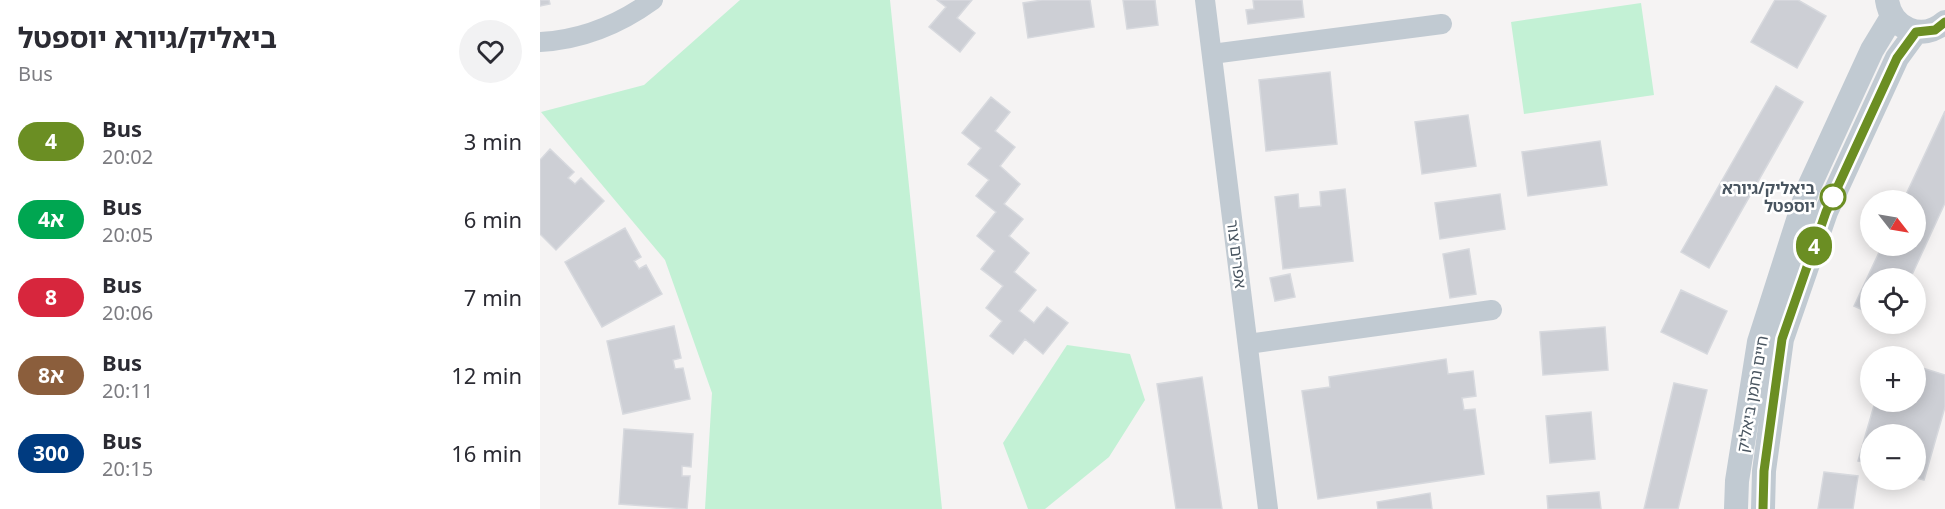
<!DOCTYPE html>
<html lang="en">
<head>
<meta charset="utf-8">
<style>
  :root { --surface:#fff; --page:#f2f2f3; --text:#2b2b33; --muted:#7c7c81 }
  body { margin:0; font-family:"Noto Sans","Noto Sans Hebrew",sans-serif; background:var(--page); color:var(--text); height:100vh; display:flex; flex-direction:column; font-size:22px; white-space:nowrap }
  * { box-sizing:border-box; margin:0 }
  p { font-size:20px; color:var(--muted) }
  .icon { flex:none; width:33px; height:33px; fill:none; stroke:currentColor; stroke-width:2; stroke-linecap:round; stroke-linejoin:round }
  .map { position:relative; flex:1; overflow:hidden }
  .details { display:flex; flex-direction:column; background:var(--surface); width:540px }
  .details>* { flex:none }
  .badge { padding:0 12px; border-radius:20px; font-size:21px; line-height:39px }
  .needle { width:39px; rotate:121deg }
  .fabs { position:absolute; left:1320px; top:190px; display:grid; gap:12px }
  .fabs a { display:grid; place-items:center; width:66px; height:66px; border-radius:50%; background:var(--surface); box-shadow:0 3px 15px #0003; font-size:30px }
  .map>.badge { position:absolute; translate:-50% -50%; box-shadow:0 0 0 3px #fff }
  .round { display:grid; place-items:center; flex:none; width:63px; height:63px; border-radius:32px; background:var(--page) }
  .overview { display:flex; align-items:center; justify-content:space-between; height:102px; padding:0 18px }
  h1 { font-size:28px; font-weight:700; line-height:45px }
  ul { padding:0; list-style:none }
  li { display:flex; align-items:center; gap:18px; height:78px; padding:0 18px }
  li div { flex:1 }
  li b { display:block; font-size:22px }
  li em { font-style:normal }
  li .badge { min-width:66px; font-weight:700; text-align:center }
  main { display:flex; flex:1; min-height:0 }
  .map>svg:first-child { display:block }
  .green { fill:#c3f1d5 }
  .building { fill:#cdcfd5; stroke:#d7d9de; stroke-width:1.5 }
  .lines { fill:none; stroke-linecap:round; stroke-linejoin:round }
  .minor { stroke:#c1cad2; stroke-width:20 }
  .tertiary { stroke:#c1cad2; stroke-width:24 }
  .line-casing { stroke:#fff; stroke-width:14 }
  .line { stroke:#6b8e23; stroke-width:9 }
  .stop-dot { fill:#fff; stroke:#6b8e23; stroke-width:3 }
  .labels { text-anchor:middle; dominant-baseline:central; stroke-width:5; stroke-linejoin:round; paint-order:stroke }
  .stop-label { font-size:16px; font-weight:bold; fill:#4a5661; stroke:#fff; text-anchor:end }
  .street-label { font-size:16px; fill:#4a5661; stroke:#fff }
</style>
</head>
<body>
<main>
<section class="details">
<div class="overview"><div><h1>ביאליק/גיורא יוספטל</h1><p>Bus</p></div><a class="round"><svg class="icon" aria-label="heart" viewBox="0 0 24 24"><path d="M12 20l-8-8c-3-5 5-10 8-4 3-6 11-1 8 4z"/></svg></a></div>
<ul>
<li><span class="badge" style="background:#6b8e23;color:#fff">4</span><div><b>Bus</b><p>20:02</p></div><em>3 min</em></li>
<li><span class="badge" style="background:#00a651;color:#fff">4א</span><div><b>Bus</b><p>20:05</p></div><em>6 min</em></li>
<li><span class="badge" style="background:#d7263d;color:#fff">8</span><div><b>Bus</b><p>20:06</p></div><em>7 min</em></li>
<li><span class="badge" style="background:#8b5e3c;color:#fff">8א</span><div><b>Bus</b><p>20:11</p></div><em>12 min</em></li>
<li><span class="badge" style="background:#003b80;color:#fff">300</span><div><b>Bus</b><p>20:15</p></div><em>16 min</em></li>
</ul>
</section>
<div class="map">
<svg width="1405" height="509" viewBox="0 0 1405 509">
  <rect width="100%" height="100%" fill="#f5f3f3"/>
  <path class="green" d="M200,0H350L402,509H165L172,393L125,260L1,112L104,85Z
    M1101,3L1114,95L984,114L971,22Z
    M527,345L590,354L605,400L569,457L505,509H488L463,443Z"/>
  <path class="building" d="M0,0H9L10,4L0,6Z
    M397,0H432L417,18L435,33L420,52L389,27L406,7Z
    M502,0H550L554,27L488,38L483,3Z
    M583,0H615L618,25L587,29Z
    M713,0H762L764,17L708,24L706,10L714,9Z
    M1235,0H1258L1286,16L1257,68L1211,42Z
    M790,72L797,144L726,151L719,80Z
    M1236,86L1263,102L1169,268L1141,252Z
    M451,97L470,112L455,131L475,147L460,166L480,184L464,204L483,219L469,236L489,253L474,272L496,290L479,311L494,323L507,307L528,323L503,354L485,339L473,354L450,336L462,321L446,308L463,286L441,269L455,251L437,236L456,212L436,196L449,180L428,164L441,148L422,133Z
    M1405,111V203L1370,279H1330V313L1314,306L1342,246H1376V201H1363Z
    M928,115L936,166L882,174L875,122Z
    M1060,141L1067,185L988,196L982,152Z
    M10,149L34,172L28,178L35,184L41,178L64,201L16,250L0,234V160Z
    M805,189L813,261L743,269L735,197L758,194L759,208L781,206L780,192Z
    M960,194L965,229L900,239L895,203Z
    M85,228L101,257L94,261L99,269L106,265L122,294L62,327L25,262Z
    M929,249L936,294L910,298L903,254Z
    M750,274L755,297L735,301L730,278Z
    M1141,290L1187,311L1167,354L1121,332Z
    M134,326L141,358L133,360L135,369L143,368L150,399L83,414L67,341Z
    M1065,327L1068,370L1003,375L1000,332Z
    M906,359L908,374L933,371L936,396L922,398L924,410L935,409L944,474L778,499L762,391L790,387L789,377Z
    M1376,366L1405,375V407L1384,480L1376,478V435H1330V464L1318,461L1335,402H1376Z
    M662,377L682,509H636L617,384Z
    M1134,383L1167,390L1138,509H1104Z
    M1051,412L1055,459L1010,463L1006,416Z
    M84,429L153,434L151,467L142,466V476H150L147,509L79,504Z
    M1284,472L1318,476L1313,509H1278Z
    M1059,492L1061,509H1008L1007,496Z
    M890,493L892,509H838L837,502Z"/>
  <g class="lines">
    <path class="minor" d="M665,0L728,509
      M0,42C41,40 80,24 113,0
      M672,54L902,24
      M708,344L952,310"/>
    <path class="tertiary" d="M1347,0C1351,29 1382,42 1405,22
      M1196,509L1197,481L1219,342L1268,189L1332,50L1352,17
      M1223,509L1224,471L1242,339L1286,212L1357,58L1376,32"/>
  </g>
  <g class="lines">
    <g class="line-casing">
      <path id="line" d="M1223,509L1224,471L1242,339L1286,212L1357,58L1376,32L1395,30L1405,22"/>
    </g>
    <use href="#line" class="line"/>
  </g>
  <circle class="stop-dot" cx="1293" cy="197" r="12"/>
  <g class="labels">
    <g class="stop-label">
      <text x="1275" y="188">ביאליק/גיורא<tspan x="1275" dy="18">יוספטל</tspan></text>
    </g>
    <g class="street-label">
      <text transform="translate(697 254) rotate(83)">אפרים צור</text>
      <text transform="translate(1212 394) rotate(-80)">חיים נחמן ביאליק</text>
    </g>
  </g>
</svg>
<div class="fabs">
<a><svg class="needle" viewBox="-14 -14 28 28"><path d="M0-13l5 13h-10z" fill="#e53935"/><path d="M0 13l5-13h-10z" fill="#7c7c81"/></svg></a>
<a><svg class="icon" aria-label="locate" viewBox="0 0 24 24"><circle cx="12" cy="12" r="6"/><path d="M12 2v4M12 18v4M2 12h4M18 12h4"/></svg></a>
<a>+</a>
<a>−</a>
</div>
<b class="badge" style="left:1274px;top:246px;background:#6b8e23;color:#fff">4</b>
</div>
</main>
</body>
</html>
